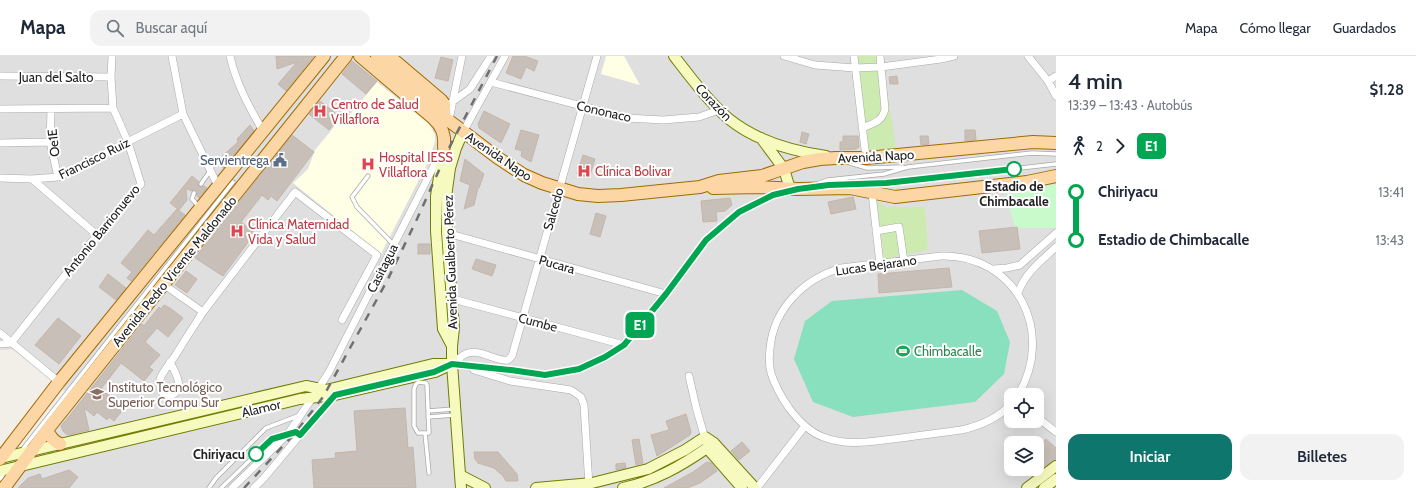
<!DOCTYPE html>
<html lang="es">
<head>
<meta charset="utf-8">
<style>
  :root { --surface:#fff; --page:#f2f2f3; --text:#1f2937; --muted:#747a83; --line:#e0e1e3; --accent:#0f766e }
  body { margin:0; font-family:Cabin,sans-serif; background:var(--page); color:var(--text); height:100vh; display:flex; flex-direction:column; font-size:15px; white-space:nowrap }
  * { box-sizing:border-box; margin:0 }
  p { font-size:13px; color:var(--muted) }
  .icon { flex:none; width:22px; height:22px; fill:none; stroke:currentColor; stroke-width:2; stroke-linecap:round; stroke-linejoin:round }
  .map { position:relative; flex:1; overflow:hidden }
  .panel { display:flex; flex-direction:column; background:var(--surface); width:360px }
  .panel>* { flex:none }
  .badge { padding:0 8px; border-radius:6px; font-size:14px; line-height:26px }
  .tools { position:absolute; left:1004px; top:332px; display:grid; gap:8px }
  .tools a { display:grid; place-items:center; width:40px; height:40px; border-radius:8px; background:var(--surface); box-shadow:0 4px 16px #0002; font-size:20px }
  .map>.badge { position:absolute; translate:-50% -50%; box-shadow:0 0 0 2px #fff }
  .legs { display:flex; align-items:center; gap:6px; height:44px; padding:0 12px; font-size:13px }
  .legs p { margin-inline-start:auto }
  .summary { display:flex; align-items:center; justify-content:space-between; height:68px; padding:0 12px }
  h1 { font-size:22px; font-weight:600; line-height:30px }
  .action { display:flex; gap:8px; margin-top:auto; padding:8px 12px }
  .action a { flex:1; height:46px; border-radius:12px; background:var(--accent); color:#fff; font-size:16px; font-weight:600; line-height:46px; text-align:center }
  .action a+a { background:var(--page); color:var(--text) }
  ul { padding:0 12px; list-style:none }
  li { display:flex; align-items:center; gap:14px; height:48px; font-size:15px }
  li i { display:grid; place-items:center; width:6px; height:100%; margin:0 5px; background:currentColor }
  li i::after { content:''; width:10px; height:10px; margin:-5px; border:3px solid; border-radius:50%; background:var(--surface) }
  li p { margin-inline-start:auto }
  li:first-child i { background:linear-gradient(#0000 50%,currentColor 0) }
  li:last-child i { background:linear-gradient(currentColor 50%,#0000 0) }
  header { display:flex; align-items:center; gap:24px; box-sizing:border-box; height:56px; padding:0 20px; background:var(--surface); border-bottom:1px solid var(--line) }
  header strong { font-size:19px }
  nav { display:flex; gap:22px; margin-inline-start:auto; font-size:14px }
  .search { width:280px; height:36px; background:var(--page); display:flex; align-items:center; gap:10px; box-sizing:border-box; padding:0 14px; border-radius:12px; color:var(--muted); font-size:15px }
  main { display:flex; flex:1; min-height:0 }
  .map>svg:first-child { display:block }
  .residential { fill:#e0dfdf; fill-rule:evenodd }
  .education { fill:#ffffe5 }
  .grass { fill:#cdebb0 }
  .park { fill:#c8facc }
  .pitch { fill:#88e0be }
  .building { fill:#c7bfb8; stroke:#c4b6ab }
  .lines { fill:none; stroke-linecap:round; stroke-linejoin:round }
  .lane-casing { stroke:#a9a9a9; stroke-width:5 }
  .street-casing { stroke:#a9a9a9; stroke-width:8 }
  .secondary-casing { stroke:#707d05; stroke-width:12 }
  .primary-casing { stroke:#a06b00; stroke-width:14 }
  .lane { stroke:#fff; stroke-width:3.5 }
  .street { stroke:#fff; stroke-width:7 }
  .secondary { stroke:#f7fabf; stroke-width:10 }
  .primary { stroke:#fcd6a4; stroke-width:12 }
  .rail { stroke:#707070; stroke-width:2.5; stroke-dasharray:8 8; stroke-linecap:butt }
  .line-1-casing { stroke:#fff; stroke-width:9 }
  .line-1 { stroke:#00a651; stroke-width:6 }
  .stop-1-dot { fill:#fff; stroke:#00a651; stroke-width:2 }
  .labels { text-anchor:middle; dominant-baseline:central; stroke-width:4; stroke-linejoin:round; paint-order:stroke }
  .street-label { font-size:13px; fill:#222; stroke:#fff }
  .health-label { font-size:13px; fill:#be3a42; stroke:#fff; text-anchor:start }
  .service-label { font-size:13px; fill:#4e5e75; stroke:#fff; text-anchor:end }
  .stop-label { font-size:13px; font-weight:bold; fill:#222; stroke:#fff }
  .leisure-label { font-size:13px; fill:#27864d; stroke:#fff; text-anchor:start }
  .education-label { font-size:13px; fill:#785e54; stroke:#fff; text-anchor:start }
</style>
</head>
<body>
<header>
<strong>Mapa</strong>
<div class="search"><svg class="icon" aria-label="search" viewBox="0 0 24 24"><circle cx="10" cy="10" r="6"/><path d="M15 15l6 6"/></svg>Buscar aquí</div>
<nav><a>Mapa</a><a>Cómo llegar</a><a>Guardados</a></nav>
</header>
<main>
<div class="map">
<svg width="1056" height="432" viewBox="0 0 1056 432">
  <rect width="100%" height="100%" fill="#f2efe9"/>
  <path class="residential" d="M0,0H1056V432H4L70,340L18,293L0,294ZM1011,339H1037V365H1011ZM1011,387H1037V413H1011Z"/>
  <path class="education" d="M606,0H624L640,29L601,18Z
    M377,26L429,68L435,79V85L429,104L381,198L293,127L308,113L315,94L343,60L347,62Z"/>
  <path class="grass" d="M854,0H882L896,92L866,102Z
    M877,145L886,151H925L928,194L884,203Z"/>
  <path class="park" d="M1056,128V172H1015L1006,138Z"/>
  <path class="pitch" d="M962,234L997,255L1010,286L1004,318L975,346L853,361L813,346L794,303L805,265L832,245Z"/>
  <path class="building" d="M276,0H314L286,35L278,28L297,6L277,13Z
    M513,0H524L538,5L534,15L526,11L521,23L506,17Z
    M441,1L453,4L448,25L435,22Z
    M352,5L377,25L366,38L342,18Z
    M897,20L898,28H890L889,21Z
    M320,45L340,61L329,74L309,58Z
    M484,55L510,68L501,87L479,72L478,68Z
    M250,69L254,75L223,112L219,103L238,86L237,83Z
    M521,74L539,79L531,106L521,100L522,95L515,93Z
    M965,74H975L976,84L965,85Z
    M802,76L809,78L806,88L800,86Z
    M292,79L314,96L277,145L271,140L268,144L262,139L241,166L255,177L223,220L195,202Z
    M843,80H858L859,91L856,93L840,94V86H843Z
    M920,80H928L929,88L921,89Z
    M583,99L595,103L589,122L577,118Z
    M465,103L484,118L479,132H478L474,149L464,153L470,129L460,125Z
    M192,120L199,126L198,128L199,130L201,131L204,130L207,132L199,142L197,140L196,135L194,134L191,135L186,132L187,144L179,154L170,147Z
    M853,141L856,153L831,158L828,146Z
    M730,142L732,149L725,155L716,156L717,165L703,166L701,145Z
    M177,153L185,159L131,225L127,222L132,216L121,207L148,174L154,179Z
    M596,157L606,160L600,181L590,178Z
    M1017,171L1020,193L982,197L979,175Z
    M418,188H430V198H418Z
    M476,203L496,209L492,220L472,213Z
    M949,212L952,231L879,237L878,218Z
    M186,215L197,223L187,237L175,229Z
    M108,218L126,232L116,244L99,231Z
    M164,249L170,252L183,262L168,281L157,272L145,286L160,299L149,311L153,314L144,325L121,307L101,333L125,351L114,365L109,361L107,364L97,356L94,360L84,352L89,374L69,379L66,378L63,375L61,370L70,359L142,268L144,270L159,251L161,253Z
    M58,262L81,280L59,308L35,289Z
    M405,352L408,392L413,391L416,432H314L312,404L336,402L335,397L357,395L354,355Z
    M686,358L691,376L690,379L657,400L651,379L669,374L666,365Z
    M639,383L643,407L636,409L632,384Z
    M1046,383L1056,392V403L1037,416V392Z
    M742,386L750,395L739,404L731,395Z
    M474,396H498L517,418L518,425H506L503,420L494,412L478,407L475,403Z
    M707,406L711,407L717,415L700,427L687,432H664L693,416Z
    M625,407L626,412L616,414V408Z
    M69,414L78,421L69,432H18L28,422L40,418L42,423Z"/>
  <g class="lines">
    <g class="lane-casing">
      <path id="lane" d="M850,107L867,112L903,111
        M368,120L352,141L357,151L394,189
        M201,128L210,115
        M816,128L828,124L884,118L908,111L1032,97L1056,98
        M856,128L886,127L1056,108
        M194,137L192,143L199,151
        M419,326L426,327L427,329L429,377H418L414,370V333L416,328Z
        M428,355L454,353
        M428,361L455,359
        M425,377L429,417
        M290,378L296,376L300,379L333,342
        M22,394L233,126
        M0,423L5,416
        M209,432L216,422L266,372L300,359
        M221,432L272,383L284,380"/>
    </g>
    <g class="street-casing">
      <path id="street" d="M172,0L183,58L218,130
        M230,0C236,27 249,51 263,75
        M784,0L815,9L855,12L881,11L941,3L954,0
        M854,0L866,102
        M1028,0L1048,25L1056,40
        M0,20L111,21
        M1048,25L1056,20
        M491,26L627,62L663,64L699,61L719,54
        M452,46L470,33L491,0
        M0,53L113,52
        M51,54L50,86L58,121
        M449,64L462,0
        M862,72C874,67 882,66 885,53L880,0
        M463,76L505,0
        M0,87L50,86
        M0,122L32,123L58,121L183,58
        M32,123L97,179
        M872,137L880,208
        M876,175L899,171L904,205
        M447,177L666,238
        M994,213L1007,212L1020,209L1056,177
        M163,228L203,256L295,136L377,199L342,264
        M1018,237C1025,217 1041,205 1056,191
        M453,243L624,289
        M0,277L59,326
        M0,288L11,287L97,179L141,128L128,86L113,52L111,21L112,0
        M170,306C174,314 184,330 175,337C173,339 169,340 166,339C160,337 159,329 160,323C163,315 170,307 175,300C184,285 194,270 203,256
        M452,308L481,312L511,314L545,319L579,313L605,301L624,289L666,238L706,184L739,156L773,139L788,136
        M452,308C457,304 463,298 468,297C482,293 495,306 508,304L512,300L597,0
        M474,314L510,325L571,334L581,341L584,349L589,430
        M689,320L696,351L706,386
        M1011,348C998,362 980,370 961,374C941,377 921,379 901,382C875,385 849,391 823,381C809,376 798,364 789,352C782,342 775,330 771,317C769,310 769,301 770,293C773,254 803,223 841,212L941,200C1016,198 1056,276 1018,339
        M1037,361L1056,376
        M232,432L287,379L313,341L329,316L440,98
        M254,432L264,422L300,379
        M757,432L805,370"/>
    </g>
    <g class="secondary-casing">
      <path id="secondary" d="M674,0C691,22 708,45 729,63C756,85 792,95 826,100
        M761,82L784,113L790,133
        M445,83L436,140V175L443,273L452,290
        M1,402L306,330L326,334L433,308H448
        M0,415L300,343L335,339L435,316L452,308
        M460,419L485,432
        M461,432L452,308V290L454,272L447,177L446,141L450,112L456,92L463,76
        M536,432L592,427L648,413L685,394L705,381L714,387L755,432
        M623,432C655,425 681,410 707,392L742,432
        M1027,432L1056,410
        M1044,432L1056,423"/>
    </g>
    <g class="primary-casing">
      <path id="primary" d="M360,0L433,62L444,61
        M377,0L444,61L498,102L524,119L542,127L578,138L598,140L621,139L700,131L719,125L762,120L803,106L820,103L836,102H866L1033,86L1056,87
        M389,0L441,44L444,48V61
        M433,62C442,70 445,78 444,90
        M713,132L759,131L798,133L850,132L895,141L1027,126L1056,120
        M47,374C50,381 53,385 60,388
        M0,403L59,326L324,0
        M4,432L47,374L346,0"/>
    </g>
    <use href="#lane" class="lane"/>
    <use href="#street" class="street"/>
    <use href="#secondary" class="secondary"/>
    <use href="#primary" class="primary"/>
    <path class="rail" d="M244,432L296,376L323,341L387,225L417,163L450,90L497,0"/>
  </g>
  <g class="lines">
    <g class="line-1-casing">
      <path id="line-1" d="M256,398L272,383L296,376L300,379L335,339L434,316L452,308L511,314L545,319L579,313L605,301L624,289L666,238L706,184L739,156L773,139L798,133L829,129L886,127L1014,113"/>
    </g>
    <use href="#line-1" class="line-1"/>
  </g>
  <defs>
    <g id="hospital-bare" transform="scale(1.08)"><path d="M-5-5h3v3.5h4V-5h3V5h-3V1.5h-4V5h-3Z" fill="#e0444e" stroke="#fff" stroke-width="2.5" paint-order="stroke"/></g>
    <g id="civic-bare" transform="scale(1.08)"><path d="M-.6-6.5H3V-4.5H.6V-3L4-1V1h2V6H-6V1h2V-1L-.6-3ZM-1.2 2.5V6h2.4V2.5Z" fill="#5c6f8a" stroke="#fff" stroke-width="2.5" paint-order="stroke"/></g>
    <g id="stadium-bare" transform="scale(1.08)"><path d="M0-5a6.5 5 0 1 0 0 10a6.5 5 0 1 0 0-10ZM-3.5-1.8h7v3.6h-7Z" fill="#2e9e5b" stroke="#fff" stroke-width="2.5" paint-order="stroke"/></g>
    <g id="university-bare" transform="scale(1.08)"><path d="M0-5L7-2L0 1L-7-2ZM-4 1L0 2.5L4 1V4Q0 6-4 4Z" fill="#8d6e63" stroke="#fff" stroke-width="2.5" paint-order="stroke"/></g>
  </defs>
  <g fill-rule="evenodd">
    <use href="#hospital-bare" x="320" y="55"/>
    <use href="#civic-bare" x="280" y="104"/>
    <use href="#hospital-bare" x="368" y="108"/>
    <use href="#hospital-bare" x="584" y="115"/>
    <use href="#hospital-bare" x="237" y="175"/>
    <use href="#stadium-bare" x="903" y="295"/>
    <use href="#university-bare" x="97" y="338"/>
  </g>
  <g class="stop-1-dot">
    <circle cx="1014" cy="113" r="7"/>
    <circle cx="256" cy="398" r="7"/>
  </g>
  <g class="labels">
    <g class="street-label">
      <text x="56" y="21">Juan del Salto</text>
      <text transform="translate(714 46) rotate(46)">Corazón</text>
      <text transform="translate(604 55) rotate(13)">Cononaco</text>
      <text transform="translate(53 87) rotate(-96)">Oe1E</text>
      <text transform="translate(499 100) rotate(34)">Avenida Napo</text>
      <text transform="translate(876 100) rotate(-3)">Avenida Napo</text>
      <text transform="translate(94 102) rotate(-26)">Francisco Ruiz</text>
      <text transform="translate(553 153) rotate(-74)">Salcedo</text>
      <text transform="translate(101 174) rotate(-51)">Antonio Barrionuevo</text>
      <text transform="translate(450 206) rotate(-92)">Avenida Gualberto Pérez</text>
      <text transform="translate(557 208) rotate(16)">Pucara</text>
      <text transform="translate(876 209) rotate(-8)">Lucas Bejarano</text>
      <text transform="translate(382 212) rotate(-63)">Casitagua</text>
      <text transform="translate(174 215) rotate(-51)">Avenida Pedro Vicente Maldonado</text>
      <text transform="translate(538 266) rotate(15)">Cumbe</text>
      <text transform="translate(261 352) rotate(-13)">Alamor</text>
    </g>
    <g class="health-label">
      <text x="331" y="48">Centro de Salud<tspan x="331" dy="15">Villaflora</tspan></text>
      <text x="379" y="101">Hospital IESS<tspan x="379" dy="15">Villaflora</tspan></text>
      <text x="595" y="115">Clínica Bolivar</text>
      <text x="248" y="168">Clínica Maternidad<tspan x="248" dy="15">Vida y Salud</tspan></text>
    </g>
    <g class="service-label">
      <text x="269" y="104">Servientrega</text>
    </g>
    <g class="stop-label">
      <text x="1014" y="130">Estadio de<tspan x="1014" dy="15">Chimbacalle</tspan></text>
      <text x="245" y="398" text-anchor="end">Chiriyacu</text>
    </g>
    <g class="leisure-label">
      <text x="914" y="295">Chimbacalle</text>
    </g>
    <g class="education-label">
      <text x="108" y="331">Instituto Tecnológico<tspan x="108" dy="15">Superior Compu Sur</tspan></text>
    </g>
  </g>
</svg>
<div class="tools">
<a><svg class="icon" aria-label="locate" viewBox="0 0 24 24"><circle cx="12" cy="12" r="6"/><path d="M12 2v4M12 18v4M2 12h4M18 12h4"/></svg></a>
<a><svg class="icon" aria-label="layers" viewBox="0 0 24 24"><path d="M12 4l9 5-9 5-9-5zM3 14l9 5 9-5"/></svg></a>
</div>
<b class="badge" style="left:640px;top:269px;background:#00a651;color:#fff">E1</b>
</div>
<section class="panel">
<div class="summary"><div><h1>4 min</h1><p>13:39 – 13:43 · Autobús</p></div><b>$1.28</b></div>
<div class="legs"><svg class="icon" aria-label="walk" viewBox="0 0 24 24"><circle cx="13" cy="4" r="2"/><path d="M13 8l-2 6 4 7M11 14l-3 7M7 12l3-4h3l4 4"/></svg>2<svg class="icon" aria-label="forward" viewBox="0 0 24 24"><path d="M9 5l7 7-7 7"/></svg><b class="badge" style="background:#00a651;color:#fff">E1</b></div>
<ul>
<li><i style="color:#00a651"></i><b>Chiriyacu</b><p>13:41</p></li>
<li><i style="color:#00a651"></i><b>Estadio de Chimbacalle</b><p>13:43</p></li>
</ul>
<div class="action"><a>Iniciar</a><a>Billetes</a></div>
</section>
</main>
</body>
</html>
